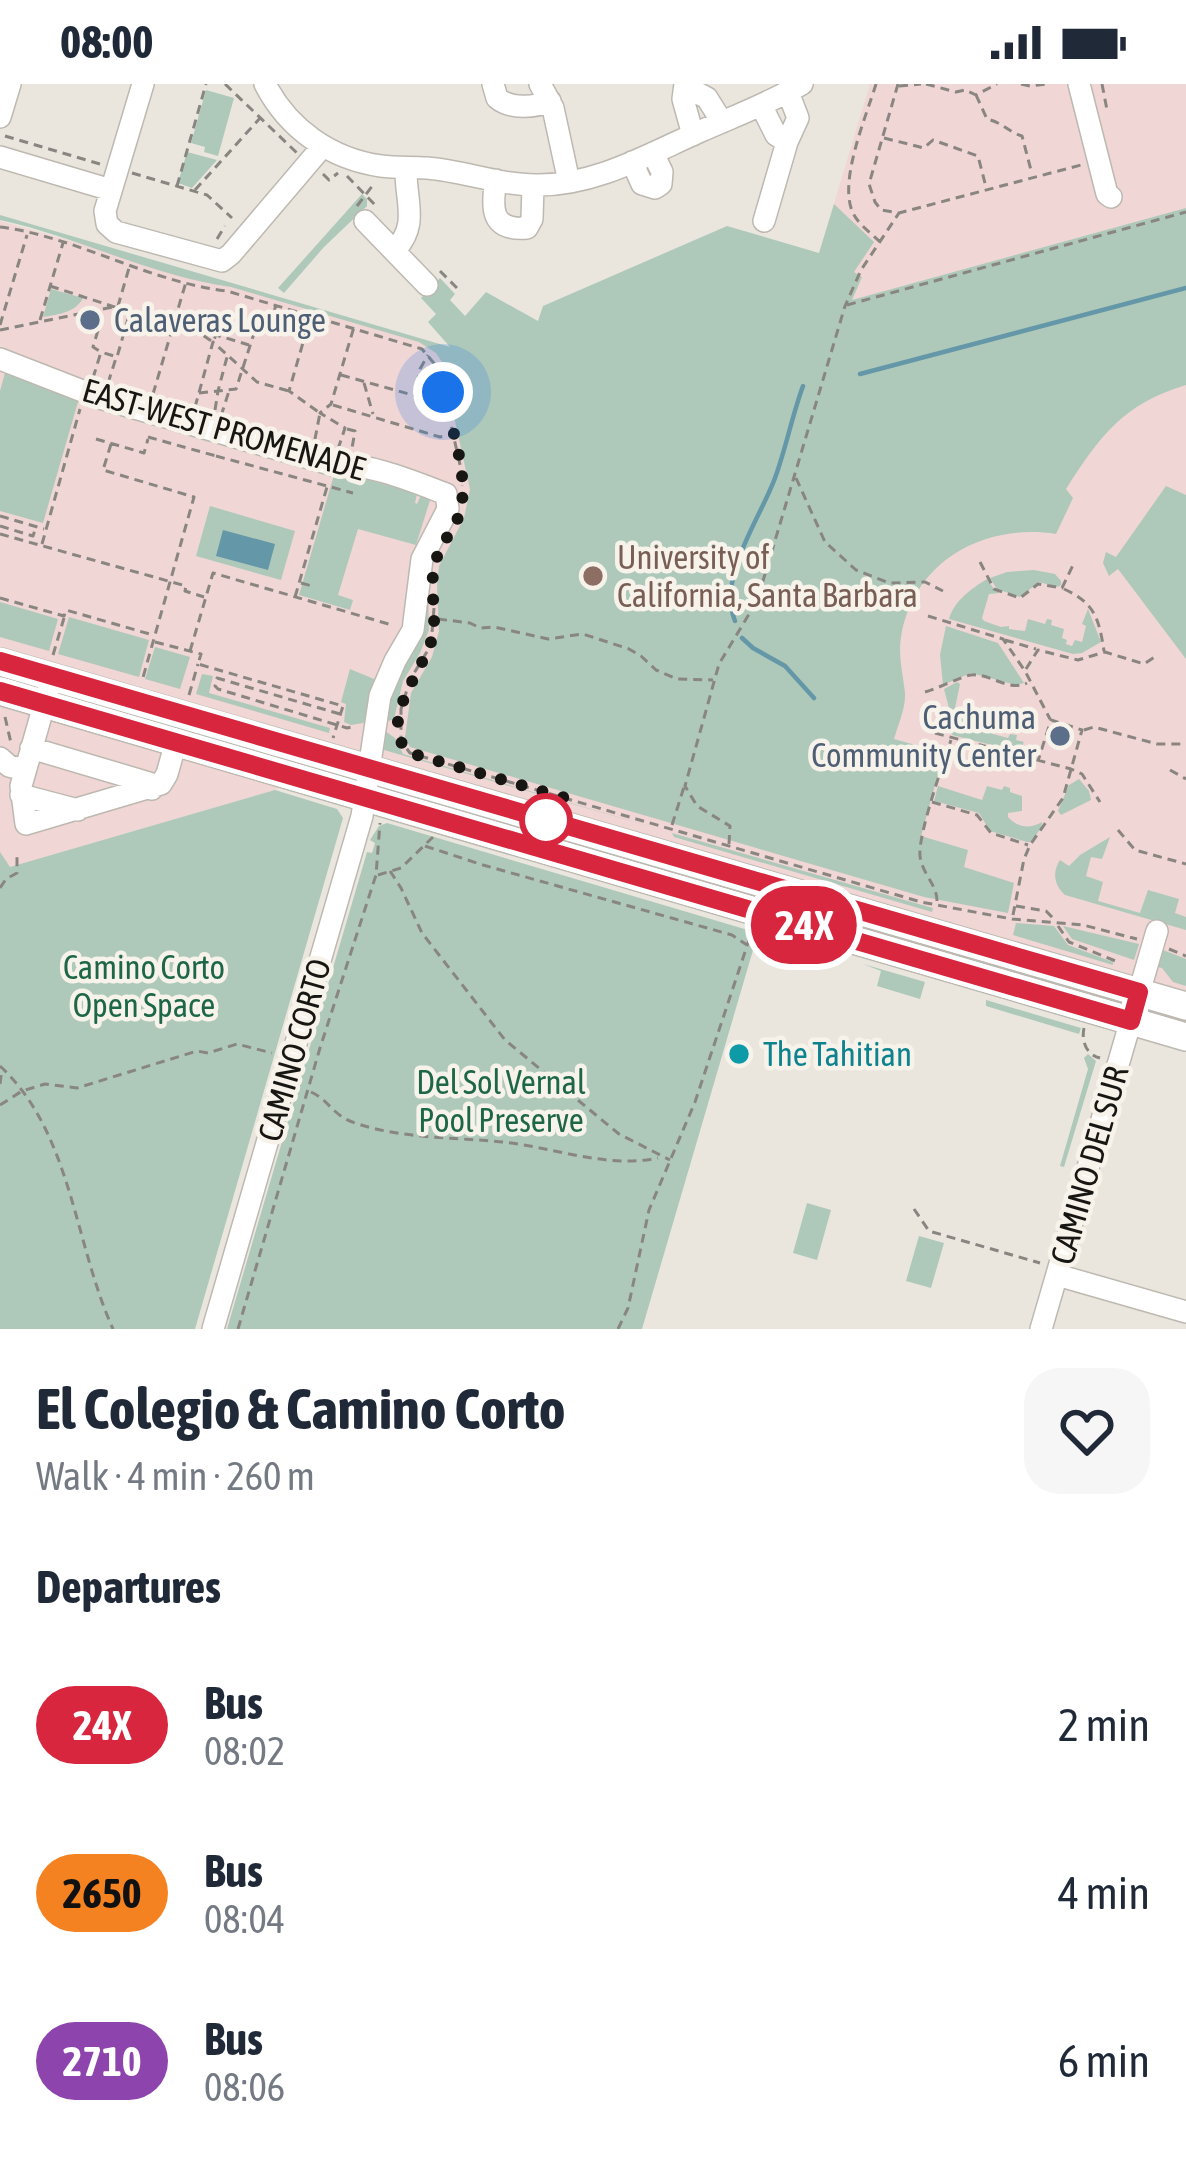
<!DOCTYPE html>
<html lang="en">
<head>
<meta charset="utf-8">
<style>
  :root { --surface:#fff; --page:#f6f6f7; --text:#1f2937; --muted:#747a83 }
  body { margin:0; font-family:"Asap Condensed",sans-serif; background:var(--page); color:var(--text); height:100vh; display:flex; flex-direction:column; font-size:45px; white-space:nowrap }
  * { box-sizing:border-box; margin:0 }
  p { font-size:39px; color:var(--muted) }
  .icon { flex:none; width:66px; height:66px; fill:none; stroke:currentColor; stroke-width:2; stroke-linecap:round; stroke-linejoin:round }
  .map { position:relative; height:1245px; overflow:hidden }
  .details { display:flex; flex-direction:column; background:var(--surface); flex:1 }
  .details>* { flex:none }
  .badge { padding:0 24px; border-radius:39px; font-size:42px; line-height:78px }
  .you { position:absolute; width:60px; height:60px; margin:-30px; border:9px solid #fff; border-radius:50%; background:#1a73e8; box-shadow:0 0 0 18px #1a73e833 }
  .map>.badge { position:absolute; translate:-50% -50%; box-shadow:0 0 0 6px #fff }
  h2 { padding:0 36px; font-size:45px; line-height:108px }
  .round { display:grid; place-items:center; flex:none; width:126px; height:126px; border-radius:36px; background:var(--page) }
  .head { display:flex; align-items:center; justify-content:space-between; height:204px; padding:0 36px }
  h1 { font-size:57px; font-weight:700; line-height:90px }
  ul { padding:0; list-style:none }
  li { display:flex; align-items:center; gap:36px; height:168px; padding:0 36px }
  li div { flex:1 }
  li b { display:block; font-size:45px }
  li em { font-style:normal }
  li .badge { min-width:132px; font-weight:700; text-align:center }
  .status { display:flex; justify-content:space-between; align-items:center; height:84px; padding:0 60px; background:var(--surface); direction:ltr }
  .status svg { height:33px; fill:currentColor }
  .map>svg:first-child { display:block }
  .education { fill:#f0d6d4 }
  .green { fill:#aec9ba }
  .water { fill:#6497a7 }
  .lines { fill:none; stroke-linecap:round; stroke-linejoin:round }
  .stream { stroke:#6497a7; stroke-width:4.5 }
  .minor-casing { stroke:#bdb9b1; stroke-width:24 }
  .major-casing { stroke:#bdb9b1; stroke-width:30 }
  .path { stroke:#898681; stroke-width:3; stroke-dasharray:9 6; stroke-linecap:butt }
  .minor { stroke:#fff; stroke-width:21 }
  .major { stroke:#fff; stroke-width:27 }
  .line-casing { stroke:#fff; stroke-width:27 }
  .line { stroke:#d7263d; stroke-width:18 }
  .walk { stroke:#171613; stroke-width:12; stroke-dasharray:0 21.6 }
  .service-dot { fill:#5c6f8a; stroke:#f7f3eb; stroke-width:4.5 }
  .education-dot { fill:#8d6e63; stroke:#f7f3eb; stroke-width:4.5 }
  .stop-dot { fill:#fff; stroke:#d7263d; stroke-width:6 }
  .culture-dot { fill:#0f9aa8; stroke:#f7f3eb; stroke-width:4.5 }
  .labels { text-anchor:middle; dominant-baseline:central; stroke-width:9; stroke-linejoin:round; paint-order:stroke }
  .service-label { font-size:33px; fill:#4e5e75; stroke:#f7f3eb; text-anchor:start }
  .street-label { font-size:33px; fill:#171613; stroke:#f7f3eb }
  .education-label { font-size:33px; fill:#785e54; stroke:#f7f3eb; text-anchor:start }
  .park-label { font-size:33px; fill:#1d6747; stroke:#f7f3eb }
  .culture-label { font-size:33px; fill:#0d838f; stroke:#f7f3eb; text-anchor:start }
</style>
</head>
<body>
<div class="status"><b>08:00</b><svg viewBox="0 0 49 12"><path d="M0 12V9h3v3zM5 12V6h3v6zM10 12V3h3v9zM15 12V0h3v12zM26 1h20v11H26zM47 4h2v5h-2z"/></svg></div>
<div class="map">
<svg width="1186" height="1245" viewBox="0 0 1186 1245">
  <rect width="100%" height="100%" fill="#eae6de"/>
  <path class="education" d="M870,0H1186V924L493,726L292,689L275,706L0,786V137L462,267L819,169Z"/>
  <path class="green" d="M206,6L234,14L218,72L204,68L205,63L191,59Z
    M187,68L217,76L192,104L178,99Z
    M362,110L367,115V122L324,163L284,209L278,204Z
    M834,120L874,158L854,188L862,193L852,216L1186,124V301C1123,320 1100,352 1066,405L1073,414L1056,450C984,439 914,476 901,553C898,572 903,590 905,609C906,623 898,641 894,655L944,669L921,752L968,766L964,783L1014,799L1008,829L924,813L410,663L405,653L411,609L432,573L439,547L437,502L439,482L464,434L470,405L442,278L436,269L419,258L231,203C151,192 79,153 0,136V131L450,263L428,238L436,230L421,214L440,194L455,210L450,216L465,232L486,208L538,237L543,222L727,142L819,169Z
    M51,205L83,214C75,229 59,230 43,233Z
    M5,289L80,311L43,439L0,427V307Z
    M349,390L417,410L415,419L417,420L421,411L431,413L416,461L358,445L338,511L353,516L350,526L299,511L334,391L347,395Z
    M1166,402L1186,411V575L1118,485L1109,492L1103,479L1106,468L1116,473Z
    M210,422L295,447L281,496L196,472Z
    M1034,486L1055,490L1061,497V501L1057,503L1039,498L1020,513L997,505L990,494L1007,488Z
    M987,495L994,505L1000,509L989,510L982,534L984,537L1001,543L1009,542V545L1025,547L1028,535L1045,540L1047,535L1052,536L1051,541L1064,545L1062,554L1067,556L1066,560L1072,562L1075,556L1082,558L1086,542L1082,540L1088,525L1101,558L1082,569L1073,570L949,535C954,517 971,505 987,495Z
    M428,503L429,546L420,569L403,597L394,635L386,638L388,612L421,548Z
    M0,518L58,535L49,567L0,553Z
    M69,533L149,556L139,593L58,570Z
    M946,542L998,559L1024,599L1016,601L971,589L943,601L940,571Z
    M155,563L190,573L180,605L145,595Z
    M350,585L374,595L369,638L351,641L344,638L346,620L341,618Z
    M202,590L213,592L209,609L330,644L329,649L196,610Z
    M957,598L960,600L955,624L976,630L978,626L985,627L984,632L991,636L993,650L1008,654L1010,650L1017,651L1016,656L1024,658L1019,668L952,651L954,643L944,605Z
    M385,647L395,654L403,670L666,747L384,666Z
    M1079,695L1089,707L1091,716L1061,731L1058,727L1069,701Z
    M938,702L982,716L987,702L1002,706L1004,702L1010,704V708L1022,712V727L1008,729V733C1018,744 1030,745 1042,738L1041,744L1031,758H1027L990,747L979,729L934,717Z
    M275,706L337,725L343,734L195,1245H0V768L10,783Z
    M387,739L758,849L642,1245H227L367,768L372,769L375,759L370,756L379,742Z
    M672,749L922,821L933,824L932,828L674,753Z
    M1110,753L1102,775L1091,773L1086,792L1103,798L1098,817L1140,829L1148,806L1179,815L1175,829L1186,833V846L1065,811C1054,801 1052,788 1060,776L1069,782L1080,771Z
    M649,777L1109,913L1110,914L1044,895L997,890L651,783Z
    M1016,839L1054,842L1068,861L1113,878V881L1013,851Z
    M1063,842L1139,860L1134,876L1072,855Z
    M1163,866L1186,875V902L1173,898L1162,884L1158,883Z
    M863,880L925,898L920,915L877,902L881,887Z
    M986,916L1081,944L1079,950L986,922Z
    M1088,970L1096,977L1064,1083L1060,1082L1088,985L1084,974Z
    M807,1119L831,1126L817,1176L793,1169Z
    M919,1152L944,1159L931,1204L906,1197Z"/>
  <path class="water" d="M223,446L275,460L268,486L216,472Z"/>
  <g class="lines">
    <path class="stream" d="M860,290L1186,204
      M735,537C717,493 760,435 775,394C786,364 792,332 803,302
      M742,554L753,564L785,582L814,614"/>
    <g class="minor-casing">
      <path id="minor" d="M143,0L105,127L107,140L116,148L222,177L231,170L322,63
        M265,0C288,45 331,75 381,82C396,84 411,83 427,84C464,87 499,101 536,101C595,102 649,70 701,47C735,32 770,19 802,0
        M493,0L497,14C510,25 534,24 550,17
        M540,0L553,24L569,98
        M685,0L683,15L693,51
        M1079,0L1107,110L1111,113
        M686,3L707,14L722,38
        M761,21L776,51L787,58
        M0,33L10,0
        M0,73L111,106
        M632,78L642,100L655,104L661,100L662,88L653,69
        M496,96C491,125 491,147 527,144L532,135L533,101
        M365,137L427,201
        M764,137L787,58L798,34L788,8
        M394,167C420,141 405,117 406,84
        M0,275L103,315L333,381C370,379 412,397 446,410L448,425L422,475L413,546L395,577L380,612L362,732L213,1245
        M52,593L21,702L26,740L161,700L167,690L176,658
        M31,664L149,699L152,705
        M0,674L9,682L25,686
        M21,711L78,726
        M1057,1191L1186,1228
        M1041,1245L1157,847"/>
    </g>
    <g class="major-casing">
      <path id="major" d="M0,578L1186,922
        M0,607L1186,953"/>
    </g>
    <path class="path" d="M225,0L297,69
      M876,0C866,33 838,98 853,129C859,141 870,148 879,157
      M898,0L869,100L875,118L881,126L899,129L1081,81
      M926,0L956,8L965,6L976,11L997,0
      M1021,0L1030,2L1046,0
      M1102,0L1107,26
      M899,2L921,0
      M976,11L987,35C1003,39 1007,47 1022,52L1032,90
      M5,52L100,80
      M884,54L924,64L933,56L978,72L986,103
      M132,89L207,111L232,134
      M323,90L329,96L338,89
      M347,92L378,124
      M177,102L206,0
      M195,106L261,33
      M357,122L373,101
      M0,143C78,153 148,198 227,207L422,265L438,284L461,385L462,402
      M217,155L225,142
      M440,187L459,206
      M50,202L130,228L117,273L101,268
      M847,221L1186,128
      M132,229L204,252L213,258L216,251L249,261
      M311,231L289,307L320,329L315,355
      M40,236L63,159
      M0,241L27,151
      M0,246L118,222L129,184
      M341,291L416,312L420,285L428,271
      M93,294L101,268L93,263L99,243
      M108,299L116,274
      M364,299L373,330
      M199,309L218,307L227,273
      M153,310L186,198
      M333,321L440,353L450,351
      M195,323L213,258L257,298L289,307
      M215,326L218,307L236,305L259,234L268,237L272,234L276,221
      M221,332L229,307
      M347,345L355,347L352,364
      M148,353L216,372
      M96,355L144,369L148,355
      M111,360L103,386L194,413L142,597
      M338,365L345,344L320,329L331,320L354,243
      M216,372L353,409
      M796,394L825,458L856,486L889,499L925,498L943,507
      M0,432L44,445
      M0,442L33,452L35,446
      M0,450L186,502L185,507L204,513
      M42,460L80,325
      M980,478L994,505L1020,514L1038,500L1062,504L1074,479
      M301,499L312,502
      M1064,505C1095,519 1099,535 1104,567
      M295,513L327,403
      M0,514L64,532L66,526L153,551
      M434,524L431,561L410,596L401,625V657L410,669L921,818L1012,835L1083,841L1137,855
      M928,532L1003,555L1025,587L1050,635
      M438,535L470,539L480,544L494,543L548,555L583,550L629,565L641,572L656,586L677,595L713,596
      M1005,556L1036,565
      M155,558L201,570L198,580L343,622L333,654
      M190,567L213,489L392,541
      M53,571L64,534
      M1026,585L1038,566L1078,576L1105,568L1144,580L1156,572
      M925,608C937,605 962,592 971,591C991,589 1007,608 1027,599
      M189,611L198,580
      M340,630L217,594L215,602L218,605L347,644L356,642
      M5,633L11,659
      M1084,646L1094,643L1157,660H1186
      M935,649L1071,685L1082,690L1100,718
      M1170,686L1186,695
      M932,718L977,731L991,749L1028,761
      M672,741L684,703
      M1118,746L1135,766L1186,780
      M729,760L730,742L697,722L685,702L719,580L757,517L845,222L861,186L899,129
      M425,762L483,781L732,851L747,861
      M390,787L401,804L422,849L505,956L619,1050L670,1076
      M378,791L401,784L433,753
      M0,804L6,795L17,789V769
      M937,817C937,800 922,790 920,772C918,750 943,680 951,656
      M1016,822L1046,827L1053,834
      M1013,831L1024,775L1030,761L1063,714L1082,646L1051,636L1038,677
      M1058,842L1069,858L1118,878
      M1169,865L1186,872
      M1084,944C1081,958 1087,971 1100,974
      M0,982C72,1049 74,1159 113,1245
      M0,1000L2,984
      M311,1008C329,1016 333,1032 355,1039C402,1055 453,1053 502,1058C553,1063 607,1085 658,1074
      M0,1021L22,1007L45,1000L77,1004L197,967L208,969L237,960L272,969
      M914,1125L929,1147L1040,1179
      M238,1245L320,964L376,791L380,739
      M618,1245L628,1224L649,1126L695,1018L751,850"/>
    <use href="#minor" class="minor"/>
    <use href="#major" class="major"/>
  </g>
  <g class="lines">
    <g class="line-casing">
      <path id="line" d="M0,577L1139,908L1131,937L0,607"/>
    </g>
    <use href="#line" class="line"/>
    <path class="walk" d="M443,308C451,343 466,381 462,418C460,441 442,455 436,476C428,500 437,526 433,550C428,582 374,638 410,669L566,714L546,736"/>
  </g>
  <g class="service-dot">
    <circle cx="90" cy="236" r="12"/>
    <circle cx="1060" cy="652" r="12"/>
  </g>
  <circle class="education-dot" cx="593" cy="492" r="12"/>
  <circle class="stop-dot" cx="546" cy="736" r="24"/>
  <circle class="culture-dot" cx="739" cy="970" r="12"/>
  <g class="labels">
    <g class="service-label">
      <text x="114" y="236">Calaveras Lounge</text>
      <text x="1036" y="633" text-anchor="end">Cachuma<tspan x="1036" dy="38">Community Center</tspan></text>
    </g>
    <g class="street-label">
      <text transform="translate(224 345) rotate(16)">EAST-WEST PROMENADE</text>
      <text transform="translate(294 966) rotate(-74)">CAMINO CORTO</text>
      <text transform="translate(1089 1081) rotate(-74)">CAMINO DEL SUR</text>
    </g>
    <g class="education-label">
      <text x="617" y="473">University of<tspan x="617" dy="38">California, Santa Barbara</tspan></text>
    </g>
    <g class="park-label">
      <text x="144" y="883">Camino Corto<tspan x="144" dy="38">Open Space</tspan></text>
      <text x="501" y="998">Del Sol Vernal<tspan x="501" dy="38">Pool Preserve</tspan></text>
    </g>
    <g class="culture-label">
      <text x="763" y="970">The Tahitian</text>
    </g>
  </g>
</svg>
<div class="you" style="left:443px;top:308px"></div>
<b class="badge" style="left:804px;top:841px;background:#d7263d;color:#fff">24X</b>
</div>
<section class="details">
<div class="head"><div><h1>El Colegio &amp; Camino Corto</h1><p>Walk · 4 min · 260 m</p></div><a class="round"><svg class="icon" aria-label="heart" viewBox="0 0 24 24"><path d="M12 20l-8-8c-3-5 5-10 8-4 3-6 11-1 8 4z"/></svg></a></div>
<h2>Departures</h2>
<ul>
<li><span class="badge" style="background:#d7263d;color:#fff">24X</span><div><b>Bus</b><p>08:02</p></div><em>2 min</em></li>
<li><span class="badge" style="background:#f58220;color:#111">2650</span><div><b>Bus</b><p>08:04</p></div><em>4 min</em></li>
<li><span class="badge" style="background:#8e44ad;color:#fff">2710</span><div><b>Bus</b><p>08:06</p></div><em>6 min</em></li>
</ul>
</section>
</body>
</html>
